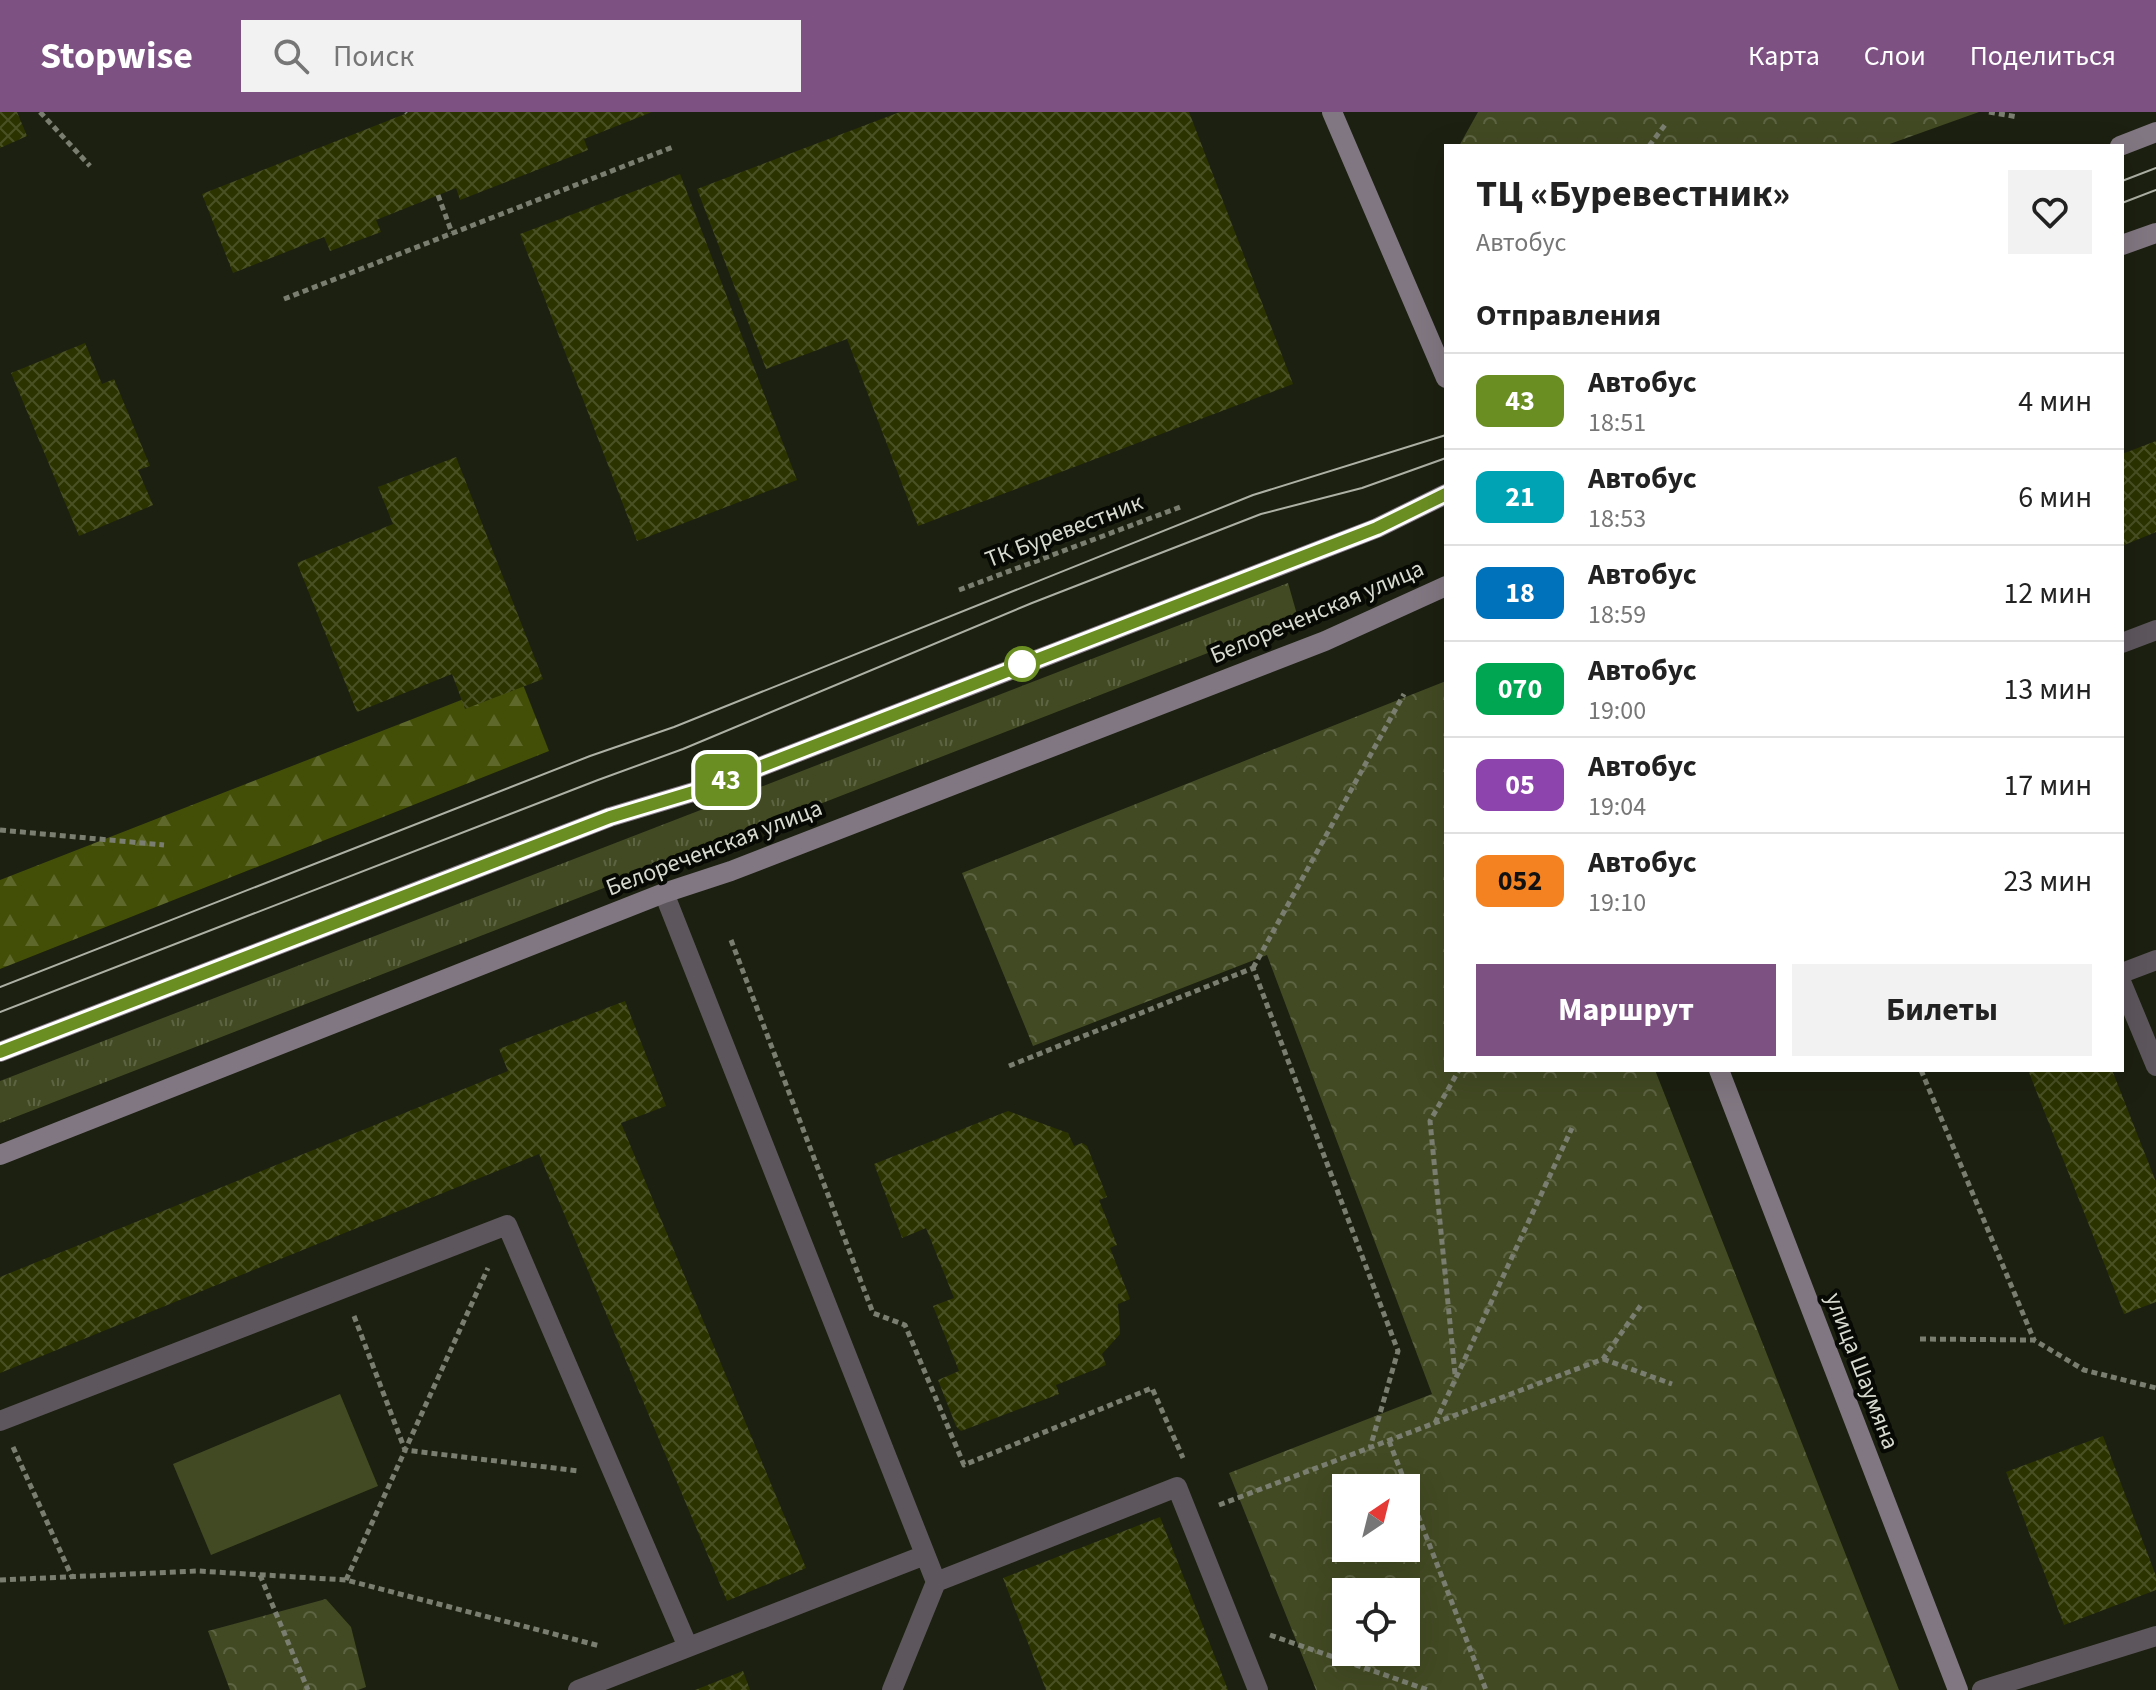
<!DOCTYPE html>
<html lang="ru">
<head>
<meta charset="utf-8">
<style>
  :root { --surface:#fff; --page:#f2f2f2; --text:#222; --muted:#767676; --line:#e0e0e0; --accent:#7d5283 }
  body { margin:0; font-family:"Source Sans 3",sans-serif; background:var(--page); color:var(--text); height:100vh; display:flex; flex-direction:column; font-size:30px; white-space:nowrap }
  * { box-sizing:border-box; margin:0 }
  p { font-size:26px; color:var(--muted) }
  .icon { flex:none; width:44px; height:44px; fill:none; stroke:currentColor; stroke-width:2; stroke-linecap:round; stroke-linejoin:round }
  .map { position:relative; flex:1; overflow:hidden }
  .panel { position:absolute; left:1444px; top:32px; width:680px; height:928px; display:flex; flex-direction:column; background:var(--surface); border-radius:0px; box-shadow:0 8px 32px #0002 }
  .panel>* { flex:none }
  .badge { padding:0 16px; border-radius:12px; font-size:28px; line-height:52px }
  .needle { width:52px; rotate:35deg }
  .buttons { position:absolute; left:1332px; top:1362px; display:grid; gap:16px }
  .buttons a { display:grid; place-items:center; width:88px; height:88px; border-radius:0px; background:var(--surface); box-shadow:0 8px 32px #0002; font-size:40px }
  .map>.badge { position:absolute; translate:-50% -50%; box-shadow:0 0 0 4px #fff }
  h2 { padding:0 32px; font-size:30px; line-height:72px }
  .round { display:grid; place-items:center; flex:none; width:84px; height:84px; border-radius:0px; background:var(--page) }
  .summary { display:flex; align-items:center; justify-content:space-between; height:136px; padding:0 32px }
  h1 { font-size:38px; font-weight:700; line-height:60px }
  .action { display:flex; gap:16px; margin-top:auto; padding:16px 32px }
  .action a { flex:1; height:92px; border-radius:0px; background:var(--accent); color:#fff; font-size:32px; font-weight:700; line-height:92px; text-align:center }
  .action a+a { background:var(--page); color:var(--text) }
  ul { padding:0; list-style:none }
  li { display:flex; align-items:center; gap:24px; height:96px; padding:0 32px; border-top:2px solid var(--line) }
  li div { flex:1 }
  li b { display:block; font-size:30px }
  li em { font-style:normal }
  li .badge { min-width:88px; font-weight:700; text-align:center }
  header { display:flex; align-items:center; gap:48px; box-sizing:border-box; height:112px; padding:0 40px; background:var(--accent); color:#fff }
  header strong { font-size:38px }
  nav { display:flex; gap:44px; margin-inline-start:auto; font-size:28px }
  .search { width:560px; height:72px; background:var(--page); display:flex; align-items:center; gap:20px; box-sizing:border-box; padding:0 28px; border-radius:0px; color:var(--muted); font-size:30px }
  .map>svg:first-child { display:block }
  .grass { fill:url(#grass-tufts) }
  .forest { fill:url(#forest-firs) }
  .park { fill:url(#park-crowns); fill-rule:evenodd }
  .garden { fill:#424a23 }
  .building { fill:url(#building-cross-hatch) }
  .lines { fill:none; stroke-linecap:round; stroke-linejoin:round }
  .path { stroke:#7a7e70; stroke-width:5; stroke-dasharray:6 4; stroke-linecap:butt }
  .lane { stroke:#5d575d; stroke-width:20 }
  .secondary { stroke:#817782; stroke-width:20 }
  .tram { stroke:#adb1a5; stroke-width:2 }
  .line-casing { stroke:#fff; stroke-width:18 }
  .line { stroke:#6b8e23; stroke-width:12 }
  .stop-dot { fill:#fff; stroke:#6b8e23; stroke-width:4 }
  .labels { text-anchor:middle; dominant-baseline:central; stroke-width:8; stroke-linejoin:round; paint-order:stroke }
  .street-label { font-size:24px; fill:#d7dacf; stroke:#070904 }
</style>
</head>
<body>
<header>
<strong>Stopwise</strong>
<div class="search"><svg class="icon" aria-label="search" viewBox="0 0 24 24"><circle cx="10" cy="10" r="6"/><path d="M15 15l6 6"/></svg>Поиск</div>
<nav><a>Карта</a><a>Слои</a><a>Поделиться</a></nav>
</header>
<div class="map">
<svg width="2156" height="1578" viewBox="0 0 2156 1578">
  <defs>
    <pattern id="grass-tufts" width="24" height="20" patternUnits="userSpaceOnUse" patternTransform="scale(2)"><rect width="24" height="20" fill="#424a23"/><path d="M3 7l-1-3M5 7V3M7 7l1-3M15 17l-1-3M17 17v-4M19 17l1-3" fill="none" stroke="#5d6442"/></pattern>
    <pattern id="forest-firs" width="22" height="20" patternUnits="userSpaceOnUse" patternTransform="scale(2)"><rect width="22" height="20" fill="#434f07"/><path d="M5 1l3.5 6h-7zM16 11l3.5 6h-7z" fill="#5d682a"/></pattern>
    <pattern id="park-crowns" width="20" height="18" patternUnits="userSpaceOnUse" patternTransform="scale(2)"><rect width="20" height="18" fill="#424a23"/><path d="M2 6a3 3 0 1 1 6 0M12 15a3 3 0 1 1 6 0" fill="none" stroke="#5d6442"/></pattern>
    <pattern id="building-cross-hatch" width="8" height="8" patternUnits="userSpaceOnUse" patternTransform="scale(2)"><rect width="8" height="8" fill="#2b3300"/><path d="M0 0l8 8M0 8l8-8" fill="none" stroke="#495024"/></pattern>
  </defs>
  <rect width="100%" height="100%" fill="#1c2010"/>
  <path class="grass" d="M1288,471L1298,506L0,1011V969Z"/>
  <path class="forest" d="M520,565L549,639L0,857V768Z"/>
  <path class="park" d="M1478,0H1979L1884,34H1459Z
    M1446,569V958H1655L1899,1578H1316L1229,1361L1432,1282L1267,843L1033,934L962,761ZM1406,1376V1436H1346V1376ZM1406,1480V1540H1346V1480Z
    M326,1487L351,1515L366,1575L358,1578H230L208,1519Z"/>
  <path class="garden" d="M340,1282L378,1374L211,1443L173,1352Z"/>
  <path class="building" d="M0,0H17L27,24L0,36Z
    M410,0H652L584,27L588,38L460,88L456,76L376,108L381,120L330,139L324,125L233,161L202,82Z
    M900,0H1189L1293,272L918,414L847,227L766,257L697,77Z
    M680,62L797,368L637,429L520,122Z
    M85,231L102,272L114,267L150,354L138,358L153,393L79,424L11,261Z
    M2156,329V420L2122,434V342Z
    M456,345L543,567L465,597L452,562L357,600L297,451L393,412L378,375Z
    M625,889L666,994L621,1011L806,1456L727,1489L539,1042L0,1261V1165L508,959L499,937Z
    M2028,958H2112L2156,1070V1190L2124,1202Z
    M1008,999L1068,1021L1074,1034L1082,1031L1087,1034L1107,1085L1099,1088L1117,1133L1110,1136L1130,1187L1118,1192L1120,1222L1102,1242L1106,1253L1056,1273L1059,1282L961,1319L956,1314L938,1268L959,1259L933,1194L954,1186L926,1116L902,1126L874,1052Z
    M2103,1324L2156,1464V1478L2064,1513L2006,1360Z
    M1160,1405L1228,1578H1046L1003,1466Z
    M743,1559L750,1578H695Z"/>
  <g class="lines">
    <path class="path" d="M40,0L90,54
      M406,0L407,1
      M1989,0L2018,5
      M1649,34L1665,13
      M438,83L452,121
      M284,187L673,35
      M959,478L1183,394
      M0,718L164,733
      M731,828L873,1201L905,1213L964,1353L1152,1276L1183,1346
      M1253,856L1404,582
      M1009,954L1253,856L1398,1239L1370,1336
      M1921,958L2034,1228
      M354,1204L405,1338L579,1359
      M1920,1227L2034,1228L2084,1258L2156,1276
      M1603,1247L1672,1272
      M1455,1262L1430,1009L1459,958
      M1435,1311L1572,1016
      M1389,1329L1486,1578
      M13,1335L72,1465
      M1219,1393L1603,1247L1641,1193
      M260,1463L308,1578
      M0,1468L198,1459L346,1468L600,1534
      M346,1468L488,1156
      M1270,1523L1428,1578"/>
    <path class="lane" d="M2122,531L2156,518
      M664,781L936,1470L892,1578
      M2122,861L2156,848
      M2122,872L2156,954
      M0,1309L507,1113L688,1535
      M936,1470L1177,1375L1258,1578
      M578,1578L925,1443
      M1982,1578L2156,1524"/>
    <path class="secondary" d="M1332,0L1446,266
      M2120,34L2156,20
      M2122,133L2156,121
      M0,940L610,705L700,678L1377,416L1446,382
      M1719,958L1958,1578
      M0,1043L664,781L731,759L1325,529L1446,474"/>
    <path class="tram" d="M2122,69L2156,56
      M2122,91L2156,78
      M0,875L590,644L674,615L1253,383L1446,323
      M0,900L598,668L683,637L1032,491L1261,402L1362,376L1446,346"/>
  </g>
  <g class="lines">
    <g class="line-casing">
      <path id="line" d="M0,940L610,705L700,678L1377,416L1446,382"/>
    </g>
    <use href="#line" class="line"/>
  </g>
  <circle class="stop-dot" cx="1022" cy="552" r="16"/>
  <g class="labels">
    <g class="street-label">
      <text transform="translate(1064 419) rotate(-21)">ТК Буревестник</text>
      <text transform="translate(1317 500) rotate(-23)">Белореченская улица</text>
      <text transform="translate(714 736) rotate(-21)">Белореченская улица</text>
      <text transform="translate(1862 1259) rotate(69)">улица Шаумяна</text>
    </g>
  </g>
</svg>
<div class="buttons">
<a><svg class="needle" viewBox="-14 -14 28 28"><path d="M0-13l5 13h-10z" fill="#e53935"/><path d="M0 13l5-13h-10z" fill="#767676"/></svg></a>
<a><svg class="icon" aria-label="locate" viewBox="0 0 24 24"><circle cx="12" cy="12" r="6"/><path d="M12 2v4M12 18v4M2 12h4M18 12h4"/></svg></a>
</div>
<b class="badge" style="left:726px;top:668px;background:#6b8e23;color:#fff">43</b>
<section class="panel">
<div class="summary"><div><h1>ТЦ «Буревестник»</h1><p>Автобус</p></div><a class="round"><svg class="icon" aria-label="heart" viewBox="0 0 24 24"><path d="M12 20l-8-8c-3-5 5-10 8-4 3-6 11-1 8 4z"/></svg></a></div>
<h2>Отправления</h2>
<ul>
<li><span class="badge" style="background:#6b8e23;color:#fff">43</span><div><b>Автобус</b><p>18:51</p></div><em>4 мин</em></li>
<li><span class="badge" style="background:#00a3b4;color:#fff">21</span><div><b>Автобус</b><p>18:53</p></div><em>6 мин</em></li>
<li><span class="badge" style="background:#0072bc;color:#fff">18</span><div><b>Автобус</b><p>18:59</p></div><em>12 мин</em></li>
<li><span class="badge" style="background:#00a651;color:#fff">070</span><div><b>Автобус</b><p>19:00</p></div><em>13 мин</em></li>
<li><span class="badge" style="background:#8e44ad;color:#fff">05</span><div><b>Автобус</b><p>19:04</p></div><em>17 мин</em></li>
<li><span class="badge" style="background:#f58220;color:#111">052</span><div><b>Автобус</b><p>19:10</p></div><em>23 мин</em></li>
</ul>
<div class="action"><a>Маршрут</a><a>Билеты</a></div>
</section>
</div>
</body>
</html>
